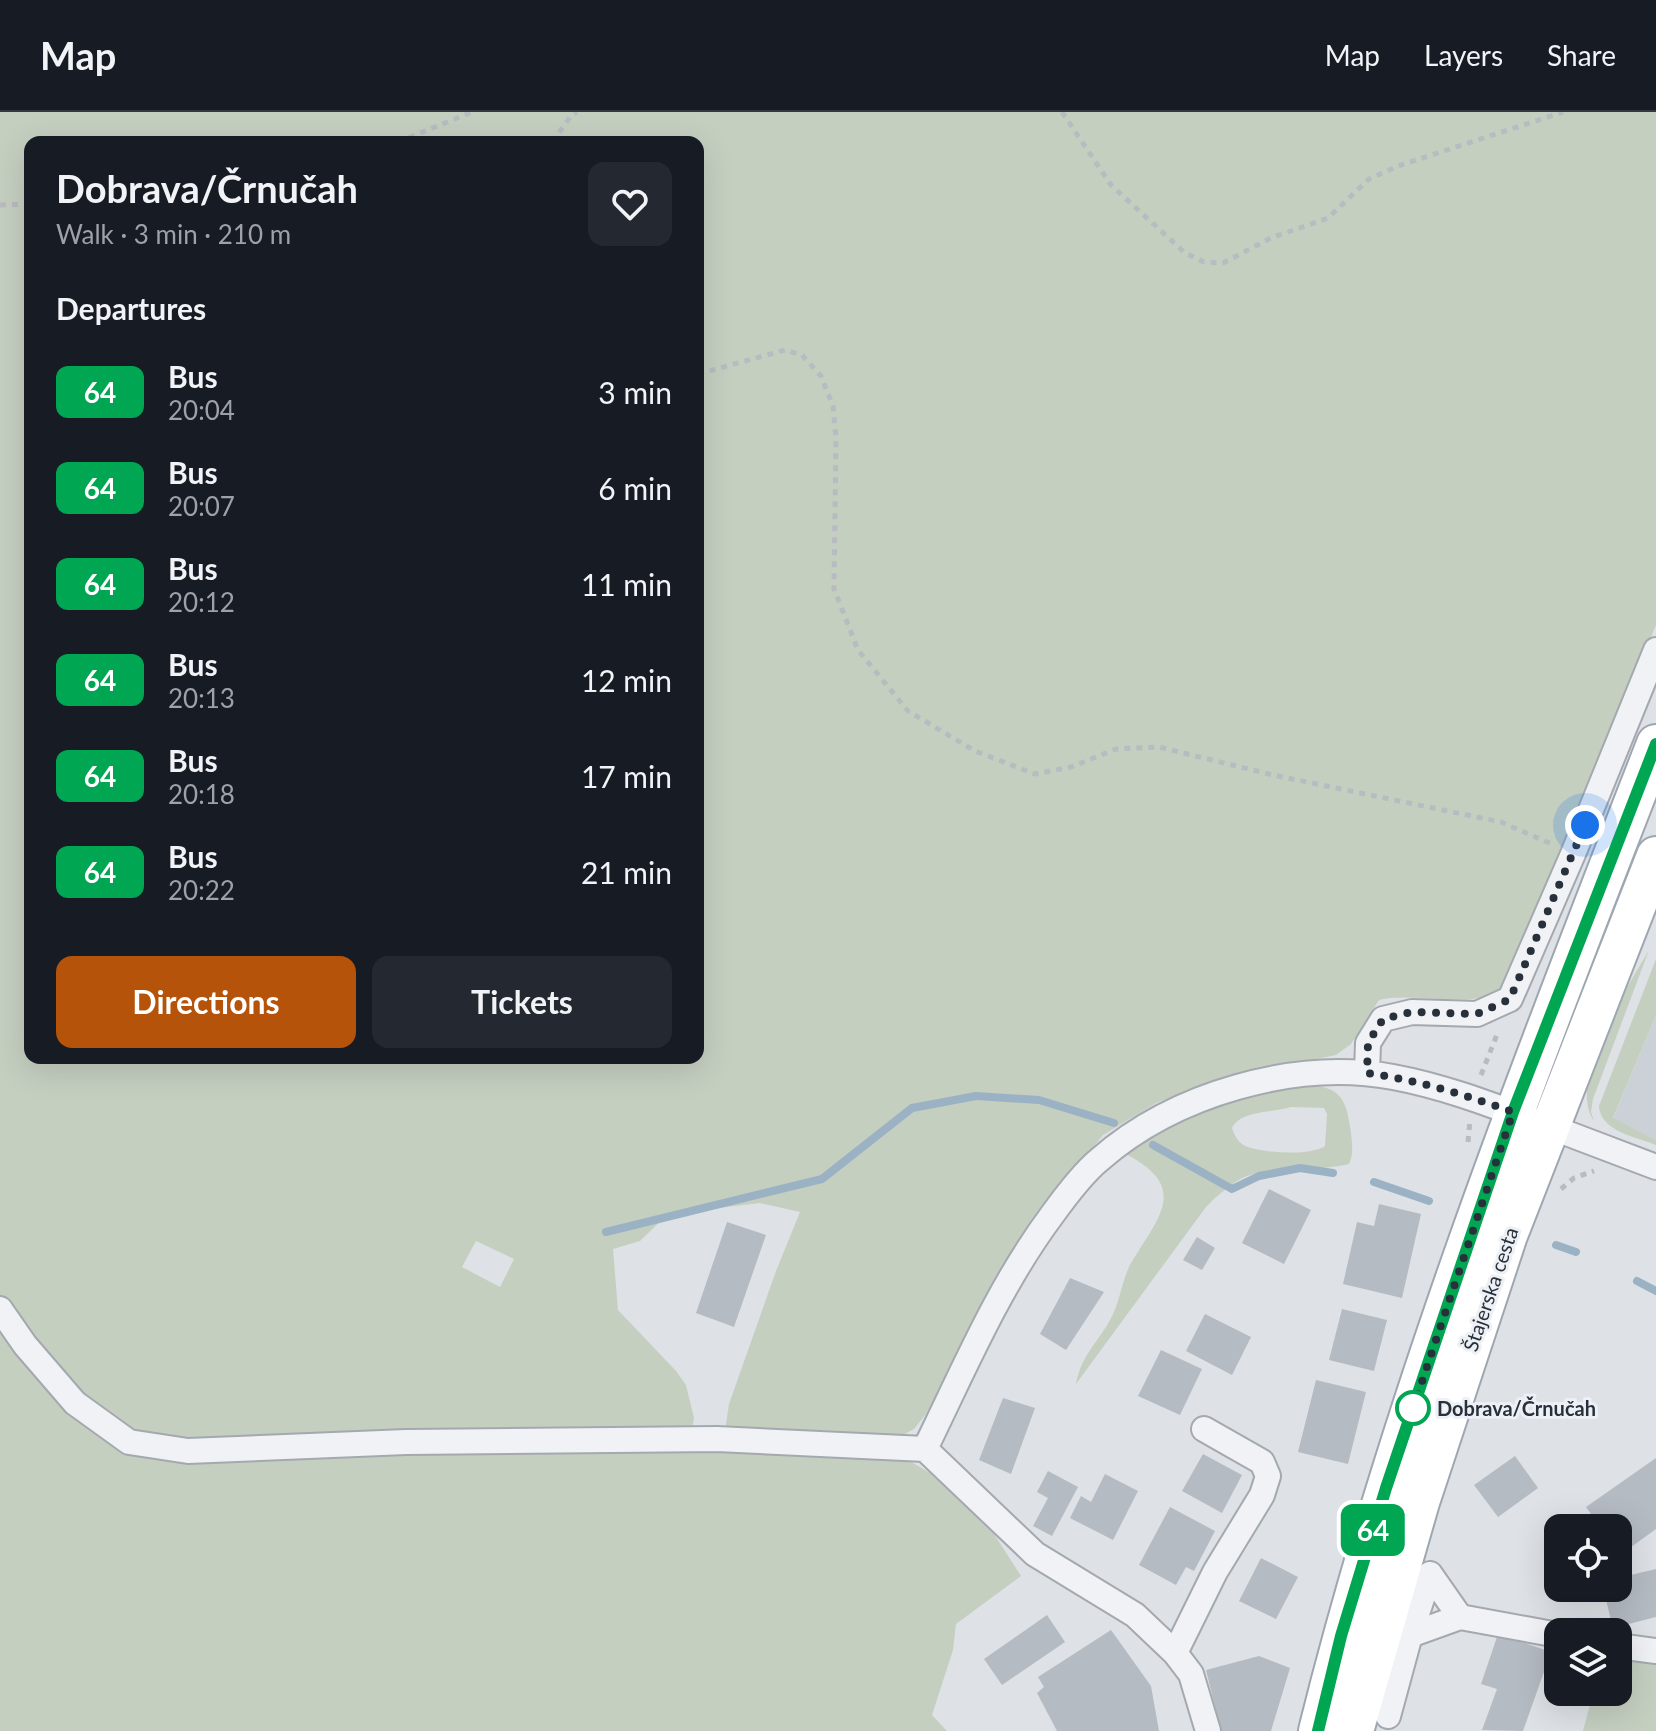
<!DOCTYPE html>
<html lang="en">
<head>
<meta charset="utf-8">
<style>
  :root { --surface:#171b24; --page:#242831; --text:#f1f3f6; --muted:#9ea1a6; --line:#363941; --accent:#b45309 }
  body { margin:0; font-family:Lato,sans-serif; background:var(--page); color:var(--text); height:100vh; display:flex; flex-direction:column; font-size:30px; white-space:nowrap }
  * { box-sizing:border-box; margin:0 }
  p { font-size:26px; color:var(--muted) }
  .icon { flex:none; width:44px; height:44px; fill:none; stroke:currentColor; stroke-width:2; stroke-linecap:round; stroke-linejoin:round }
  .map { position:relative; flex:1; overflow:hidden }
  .panel { position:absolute; left:24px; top:24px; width:680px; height:928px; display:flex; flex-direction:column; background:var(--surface); border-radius:16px; box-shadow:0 8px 32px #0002 }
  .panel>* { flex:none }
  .badge { padding:0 16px; border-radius:12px; font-size:28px; line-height:52px }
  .tools { position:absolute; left:1544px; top:1402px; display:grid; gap:16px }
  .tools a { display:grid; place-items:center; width:88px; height:88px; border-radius:16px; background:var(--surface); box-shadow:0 8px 32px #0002; font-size:40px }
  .you { position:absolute; width:40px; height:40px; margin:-20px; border:6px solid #fff; border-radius:50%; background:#1a73e8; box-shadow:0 0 0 12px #1a73e833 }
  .map>.badge { position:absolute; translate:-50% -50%; box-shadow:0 0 0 4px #fff }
  h2 { padding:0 32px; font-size:30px; line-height:72px }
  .round { display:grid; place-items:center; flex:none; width:84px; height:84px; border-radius:16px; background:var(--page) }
  .overview { display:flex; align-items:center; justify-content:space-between; height:136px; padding:0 32px }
  h1 { font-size:38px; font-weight:700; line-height:60px }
  .cta { display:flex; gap:16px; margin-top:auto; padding:16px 32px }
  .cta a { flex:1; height:92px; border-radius:16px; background:var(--accent); color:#fff; font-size:32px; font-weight:700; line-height:92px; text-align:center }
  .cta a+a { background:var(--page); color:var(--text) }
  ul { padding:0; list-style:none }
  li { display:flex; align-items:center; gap:24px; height:96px; padding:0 32px }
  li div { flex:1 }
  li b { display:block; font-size:30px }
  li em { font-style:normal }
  li .badge { min-width:88px; font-weight:700; text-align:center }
  header { display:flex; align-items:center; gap:48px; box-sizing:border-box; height:112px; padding:0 40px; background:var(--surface); border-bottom:2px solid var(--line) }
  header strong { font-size:38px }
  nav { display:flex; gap:44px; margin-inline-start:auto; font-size:28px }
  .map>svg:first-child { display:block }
  .built { fill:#ccd1d7 }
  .green { fill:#c5cfc0; fill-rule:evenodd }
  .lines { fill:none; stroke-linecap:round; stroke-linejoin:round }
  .stream { stroke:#9bb2c4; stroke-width:8 }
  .building { fill:#b5bbc2 }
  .street-casing { stroke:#a4a9af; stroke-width:28 }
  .primary-casing { stroke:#9ea7b1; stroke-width:42 }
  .path { stroke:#b8bcc1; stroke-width:5; stroke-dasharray:6 6; stroke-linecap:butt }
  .street { stroke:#f0f2f5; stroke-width:24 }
  .primary { stroke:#fff; stroke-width:38 }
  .line-casing { stroke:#fff; stroke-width:18 }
  .line { stroke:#00a651; stroke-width:12 }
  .walk { stroke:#28313b; stroke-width:8; stroke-dasharray:0 14.4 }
  .stop-dot { fill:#fff; stroke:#00a651; stroke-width:4 }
  .labels { text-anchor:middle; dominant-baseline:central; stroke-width:6; stroke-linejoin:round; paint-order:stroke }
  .street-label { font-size:20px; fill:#28313b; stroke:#edf0f4 }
  .stop-label { font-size:20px; font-weight:bold; fill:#28313b; stroke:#edf0f4; text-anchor:start }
</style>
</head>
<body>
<header>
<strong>Map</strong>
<nav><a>Map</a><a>Layers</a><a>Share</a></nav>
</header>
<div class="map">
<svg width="1656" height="1619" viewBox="0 0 1656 1619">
  <rect width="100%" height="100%" fill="#dee2e6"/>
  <path class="built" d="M1656,903V1028L1613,1007Z"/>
  <path class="green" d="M0,0H1656V513L1511,862C1507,867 1503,874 1499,878C1474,898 1413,879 1379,888L1351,932L1336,943L1223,966L1156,991L1103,1023L1027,1119L996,1170L926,1302L914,1317L903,1323L725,1319L729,1292L776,1159L800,1100L760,1091L668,1102L640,1129L613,1137L618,1198L676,1259L686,1273L694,1306L691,1323L163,1330L138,1326L82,1285L43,1241L0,1184ZM30,30H698V946H30ZM476,1129L514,1147L500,1175L462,1155Z
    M1649,838L1593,987L1591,1000L1594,1009C1566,969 1628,875 1649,838Z
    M1656,847V903L1613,1006L1656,1028V1033C1636,1025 1600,1019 1599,994Z
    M1299,972C1339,974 1346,982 1351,1021C1352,1033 1354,1041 1349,1052C1316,1060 1279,1054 1247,1064C1232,1070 1217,1084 1206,1095L1076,1272C1082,1242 1096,1233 1110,1208C1120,1191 1122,1167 1131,1151C1159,1104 1190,1076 1126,1042C1142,1032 1157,1020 1174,1012C1212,991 1257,982 1299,972ZM1291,995L1324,996L1327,1002L1325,1034C1311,1044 1266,1041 1248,1035C1239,1032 1235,1025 1232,1016C1241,998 1273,1001 1291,995Z
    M0,1210L120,1338L495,1337L637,1340L768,1337L875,1341L913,1351L937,1365L985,1408L1021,1464L956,1512L953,1538L932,1603L947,1619H0Z
    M1618,1541L1656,1544V1619H1583L1591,1589L1571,1580H1618Z"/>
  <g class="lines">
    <path class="stream" d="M1153,1033L1232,1077L1259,1064L1300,1056L1333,1061
      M1374,1070L1429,1089
      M606,1120L822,1067L912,996L976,984L1039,988L1114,1011
      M1556,1133L1576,1140
      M1637,1169L1656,1179"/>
  </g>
  <path class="building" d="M1269,1077L1311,1098L1284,1152L1242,1131Z
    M1379,1092L1421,1102L1402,1186L1343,1172L1357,1110L1374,1114Z
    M727,1110L766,1123L734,1215L696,1201Z
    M1197,1125L1215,1136L1202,1158L1183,1148Z
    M1070,1166L1104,1180L1066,1238L1040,1222Z
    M1342,1197L1387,1208L1374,1259L1329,1248Z
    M1205,1202L1251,1225L1232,1263L1186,1239Z
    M1161,1238L1202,1257L1180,1303L1138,1284Z
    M1316,1268L1366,1280L1348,1352L1298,1340Z
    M1003,1286L1035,1296L1011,1362L979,1348Z
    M1203,1342L1242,1363L1222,1401L1182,1379Z
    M1515,1344L1538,1376L1498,1405L1474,1373Z
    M1656,1346V1417L1620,1443L1618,1416H1601L1586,1395Z
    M1048,1359L1078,1375L1052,1424L1033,1414L1048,1386L1037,1380Z
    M1105,1362L1138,1379L1113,1428L1070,1406L1081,1384L1091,1390Z
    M1170,1395L1215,1419L1194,1459L1186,1455L1176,1473L1139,1453Z
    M1261,1446L1298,1465L1276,1507L1239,1489Z
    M1656,1457V1505L1613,1516L1603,1476H1618V1466Z
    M1047,1503L1065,1530L1002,1573L984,1547Z
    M1111,1518L1151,1574L1159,1619H1057L1037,1581L1044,1575L1038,1565Z
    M1498,1522L1551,1540L1523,1619L1482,1618L1497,1577L1481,1572Z
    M1259,1544L1290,1556L1271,1619H1221L1206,1558Z"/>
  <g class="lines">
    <g class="street-casing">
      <path id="street" d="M1367,961L1368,931L1383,907L1412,900L1477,902L1510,887L1573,742L1656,538
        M0,1197L25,1233L75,1291L129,1330L188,1339L406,1330L717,1327L925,1337
        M1430,1462L1460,1505L1558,1523
        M1410,1523L1430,1462
        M1618,1534L1656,1539
        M1175,1541L1215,1460L1262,1383L1268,1364L1262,1350L1204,1317
        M1388,1604L1410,1523L1460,1505
        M1208,1619L1191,1562L1175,1541L1135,1503L1035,1442L925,1337C964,1257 999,1174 1052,1103C1065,1085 1082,1062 1099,1048C1174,982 1295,947 1393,965C1447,975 1497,995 1548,1014C1584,1028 1620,1041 1656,1055"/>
    </g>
    <g class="primary-casing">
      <path id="primary" d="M1318,1619C1402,1281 1530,956 1656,632
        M1354,1619L1420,1390L1508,1123L1656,744"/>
    </g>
    <path class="path" d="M1062,0L1111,73L1185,141L1204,150L1223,151L1271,126L1328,106L1369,67L1398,54L1563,0
      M398,30L472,0
      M552,30L571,4L577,0
      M0,93L30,92
      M698,262L785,238L802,243L821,264L833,294L836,326L834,477L858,538L908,599L975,639L1035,662L1071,655L1116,637L1159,635L1273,663L1501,710L1554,733
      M1481,963L1498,920
      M1468,1030L1470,1008
      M1561,1077L1574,1066L1594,1059"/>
    <use href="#street" class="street"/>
    <use href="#primary" class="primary"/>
  </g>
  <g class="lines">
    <g class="line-casing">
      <path id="line" d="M1318,1619L1341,1524L1386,1376L1513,1000L1656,632"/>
    </g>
    <use href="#line" class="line"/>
    <path class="walk" d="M1413,1296L1513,1000C1466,983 1417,968 1367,961L1368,931L1383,907L1412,900L1477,902L1510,887L1585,713"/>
  </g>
  <circle class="stop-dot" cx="1413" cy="1296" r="16"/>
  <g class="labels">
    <g class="street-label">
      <text transform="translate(1490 1177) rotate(-71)">Štajerska cesta</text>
    </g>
    <g class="stop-label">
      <text x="1437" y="1296">Dobrava/Črnučah</text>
    </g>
  </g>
</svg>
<div class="tools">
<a><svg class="icon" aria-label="locate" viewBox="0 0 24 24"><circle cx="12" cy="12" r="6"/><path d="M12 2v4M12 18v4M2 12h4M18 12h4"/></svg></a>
<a><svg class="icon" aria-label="layers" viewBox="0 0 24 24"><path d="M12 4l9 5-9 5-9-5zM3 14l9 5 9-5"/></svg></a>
</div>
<div class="you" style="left:1585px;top:713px"></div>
<b class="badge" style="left:1373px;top:1418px;background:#00a651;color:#fff">64</b>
<section class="panel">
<div class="overview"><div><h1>Dobrava/Črnučah</h1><p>Walk · 3 min · 210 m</p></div><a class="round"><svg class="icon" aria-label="heart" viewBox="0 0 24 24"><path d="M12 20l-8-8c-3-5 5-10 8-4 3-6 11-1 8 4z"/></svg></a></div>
<h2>Departures</h2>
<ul>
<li><span class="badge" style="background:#00a651;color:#fff">64</span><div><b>Bus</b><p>20:04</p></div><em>3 min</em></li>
<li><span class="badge" style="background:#00a651;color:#fff">64</span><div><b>Bus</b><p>20:07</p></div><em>6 min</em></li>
<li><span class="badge" style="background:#00a651;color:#fff">64</span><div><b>Bus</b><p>20:12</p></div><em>11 min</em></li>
<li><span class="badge" style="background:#00a651;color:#fff">64</span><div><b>Bus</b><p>20:13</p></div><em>12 min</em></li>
<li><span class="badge" style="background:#00a651;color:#fff">64</span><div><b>Bus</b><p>20:18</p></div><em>17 min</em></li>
<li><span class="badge" style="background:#00a651;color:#fff">64</span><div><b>Bus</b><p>20:22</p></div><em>21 min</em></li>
</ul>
<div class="cta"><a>Directions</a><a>Tickets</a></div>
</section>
</div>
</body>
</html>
